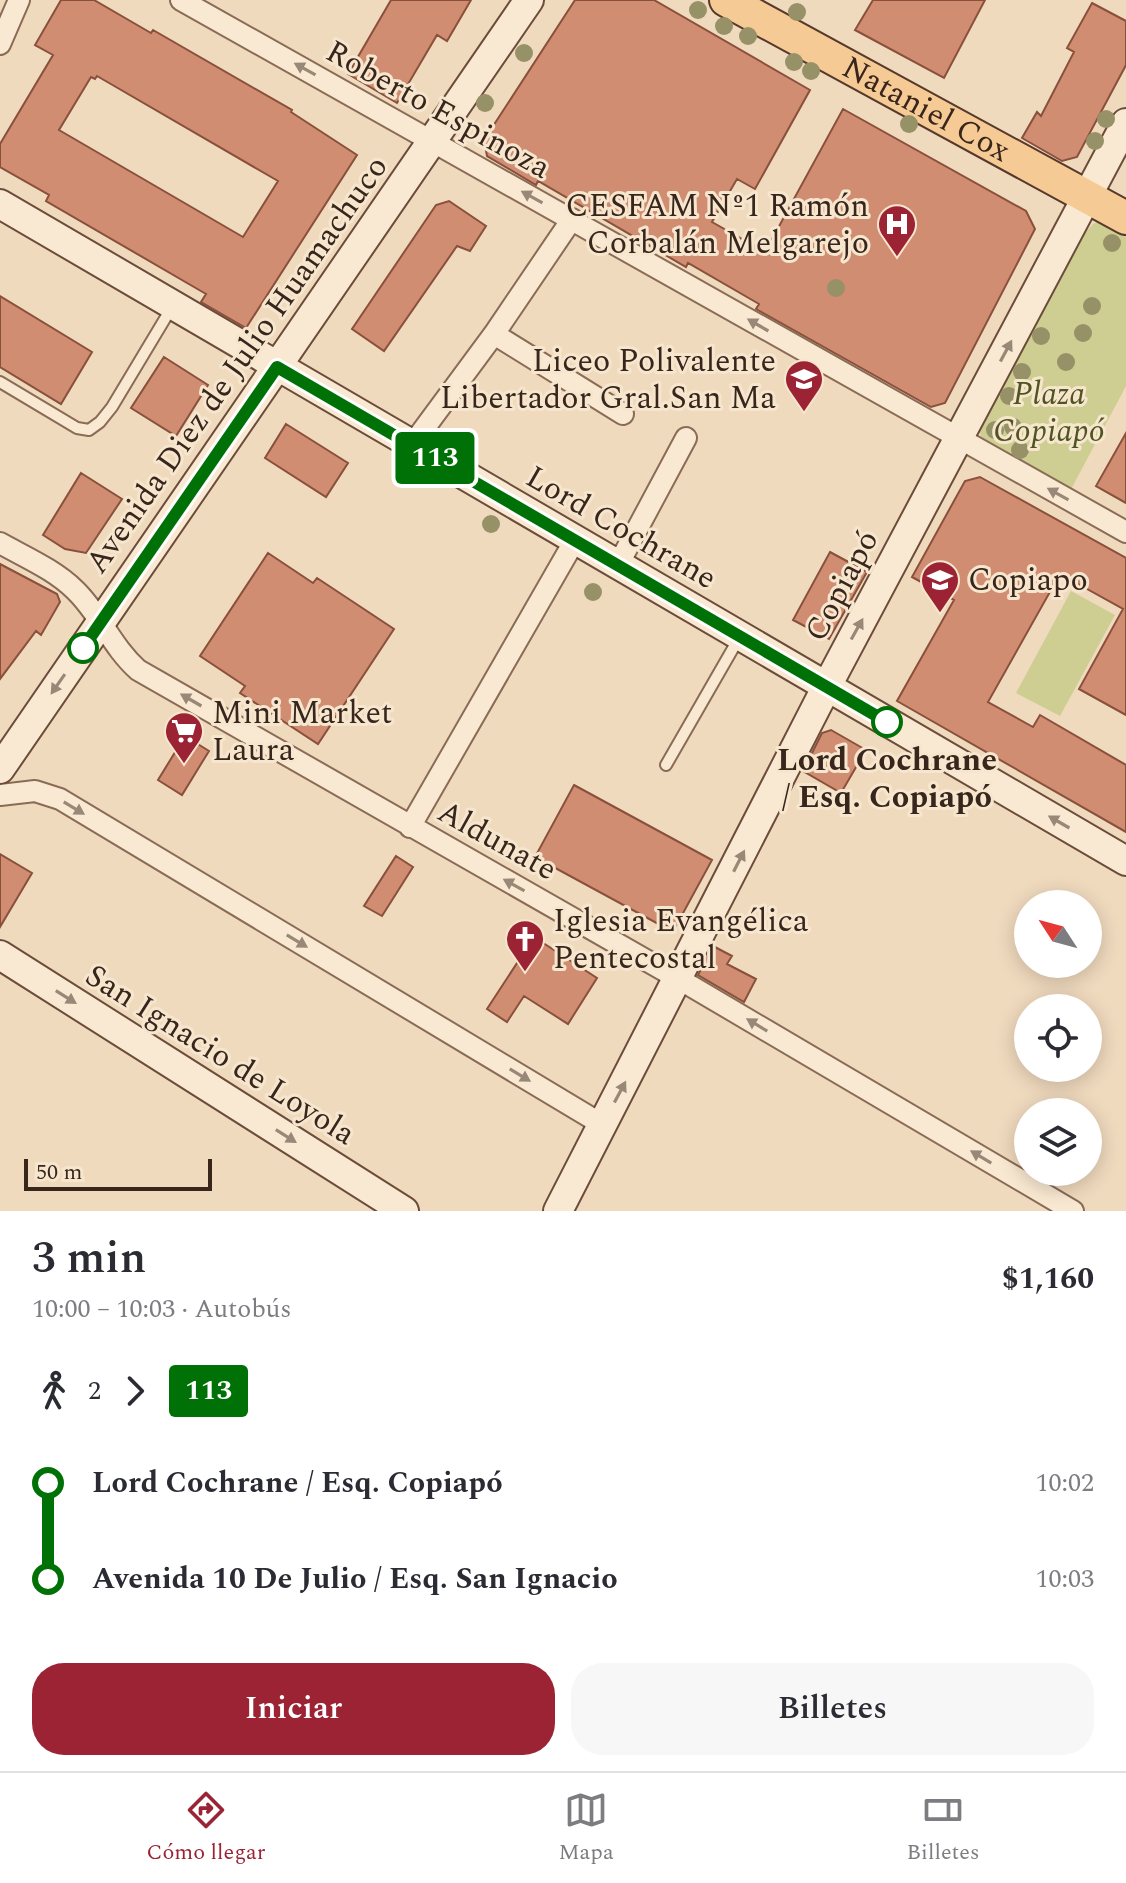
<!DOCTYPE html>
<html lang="es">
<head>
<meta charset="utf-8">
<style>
  :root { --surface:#fff; --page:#f7f7f7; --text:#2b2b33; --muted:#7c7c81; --line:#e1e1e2; --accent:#9b2334 }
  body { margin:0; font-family:Spectral,serif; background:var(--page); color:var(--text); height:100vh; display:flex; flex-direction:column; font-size:30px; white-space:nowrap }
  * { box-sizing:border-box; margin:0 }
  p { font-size:26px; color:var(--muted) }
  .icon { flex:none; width:44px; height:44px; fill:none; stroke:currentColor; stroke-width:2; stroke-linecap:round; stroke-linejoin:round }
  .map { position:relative; height:1211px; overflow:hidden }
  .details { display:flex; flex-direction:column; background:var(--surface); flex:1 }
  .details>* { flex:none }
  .badge { padding:0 16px; border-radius:6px; font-size:28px; line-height:52px }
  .needle { width:52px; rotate:306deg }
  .controls { position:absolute; left:1014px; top:890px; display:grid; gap:16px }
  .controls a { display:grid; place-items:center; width:88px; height:88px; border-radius:50%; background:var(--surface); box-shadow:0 4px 20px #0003; font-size:40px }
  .scale { position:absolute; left:24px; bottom:20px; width:188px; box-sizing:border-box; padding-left:8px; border:4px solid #38251c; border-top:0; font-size:22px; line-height:28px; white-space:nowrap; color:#38251c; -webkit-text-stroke:6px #f7e6ce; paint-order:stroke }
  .map>.badge { position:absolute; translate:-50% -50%; box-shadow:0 0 0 4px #fff }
  .legs { display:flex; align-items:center; gap:12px; height:88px; padding:0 32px; font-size:26px }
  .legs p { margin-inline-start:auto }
  .overview { display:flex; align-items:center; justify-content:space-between; height:136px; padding:0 32px }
  h1 { font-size:44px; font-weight:600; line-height:60px }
  .action { display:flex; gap:16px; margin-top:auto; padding:16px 32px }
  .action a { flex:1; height:92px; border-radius:32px; background:var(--accent); color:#fff; font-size:32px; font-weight:600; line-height:92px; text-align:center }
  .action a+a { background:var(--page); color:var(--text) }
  ul { padding:0 32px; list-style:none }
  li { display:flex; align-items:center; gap:28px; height:96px; font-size:30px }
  li i { display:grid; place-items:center; width:12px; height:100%; margin:0 10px; background:currentColor }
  li i::after { content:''; width:20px; height:20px; margin:-10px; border:6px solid; border-radius:50%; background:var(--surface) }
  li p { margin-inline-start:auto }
  li:first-child i { background:linear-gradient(#0000 50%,currentColor 0) }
  li:last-child i { background:linear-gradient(currentColor 50%,#0000 0) }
  .menu { display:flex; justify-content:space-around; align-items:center; height:112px; border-top:2px solid var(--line); background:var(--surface); font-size:22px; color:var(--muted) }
  .menu a { display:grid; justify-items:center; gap:4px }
  .menu .current { color:var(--accent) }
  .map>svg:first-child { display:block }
  .green { fill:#cecd92 }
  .building { fill:#d08d72; stroke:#89503b; stroke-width:2; fill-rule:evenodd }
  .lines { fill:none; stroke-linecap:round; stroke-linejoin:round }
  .lane-casing { stroke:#896b56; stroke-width:14 }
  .street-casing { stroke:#896b56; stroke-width:24 }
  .secondary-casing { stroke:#6b4c3a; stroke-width:32 }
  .primary-casing { stroke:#56392b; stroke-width:36 }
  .lane { stroke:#fae9d2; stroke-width:10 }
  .street { stroke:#fae9d2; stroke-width:20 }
  .secondary { stroke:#fae9d2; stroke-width:28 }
  .primary { stroke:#f6ca94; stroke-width:32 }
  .tree { fill:#979168 }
  .oneway { fill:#998777 }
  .line-1-casing { stroke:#fff; stroke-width:18 }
  .line-1 { stroke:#007106; stroke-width:12 }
  .stop-1-dot { fill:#fff; stroke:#007106; stroke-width:4 }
  .labels { text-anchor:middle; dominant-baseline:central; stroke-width:6; stroke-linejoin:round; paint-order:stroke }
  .street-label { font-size:32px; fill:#38251c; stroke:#f7e6ce }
  .poi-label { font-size:32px; fill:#38251c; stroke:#f7e6ce; text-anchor:start }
  .park-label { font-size:32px; font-style:italic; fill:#4f5521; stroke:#f7e6ce }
  .stop-label { font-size:32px; font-weight:bold; fill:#38251c; stroke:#f7e6ce }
</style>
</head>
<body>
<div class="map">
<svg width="1126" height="1211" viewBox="0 0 1126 1211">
  <rect width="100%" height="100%" fill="#f0dabe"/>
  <path class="green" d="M1105,219L1126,230V386L1069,493L988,447L981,438L979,427L1084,234L1093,224Z
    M1071,591L1115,615L1060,716L1016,693Z"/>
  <path class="building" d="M61,0H94L151,33L153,30L292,110L291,112L357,155L246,328L201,302L206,294L46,201L49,195L0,167V144L53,55L35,45ZM97,76L278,181L243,237L59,130L91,77L95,79Z
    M391,0H471L447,41L437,35L397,103L348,74Z
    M575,0H654L810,90L755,189L737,179L712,222L765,252L843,109L1026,211L1035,229L945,403L931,407L756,309L759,304L688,263L686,267L538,181L536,185L487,156L484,140Z
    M873,0H985L944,78L855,30Z
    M1092,3L1126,21V65L1077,157L1062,161L1022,138L1037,112L1041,116L1074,52L1067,48Z
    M449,201L486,226L470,251L457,246L384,351L352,329L436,205Z
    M0,296L92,352L61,404L0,367Z
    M164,357L208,385L176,436L131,408Z
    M286,424L348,463L326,497L265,458Z
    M1126,433V503L1096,486Z
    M81,473L122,499L86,553L65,549L43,535Z
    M980,477L1126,558V715L1079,689L1123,609L1060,574L988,702L1033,727L1040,715L1126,765V832L897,701L954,600L912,577L965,481Z
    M830,552L867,572L829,639L793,620Z
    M268,553L313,583L317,578L394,629L318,744L240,693L245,686L200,656Z
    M0,564L57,594L60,602L41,635L36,631L0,679Z
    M831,730L866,750L841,793L803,771L822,733Z
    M185,736L209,751L182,795L158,780Z
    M574,785L712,860L676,926H662L535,857Z
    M0,854L32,873L0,927Z
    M396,856L413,867L382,916L364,906Z
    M534,937L597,978L568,1024L524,996L507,1022L487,1009Z
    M713,946L732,956L727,964L756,979L744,1002L698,975Z"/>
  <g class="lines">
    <g class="lane-casing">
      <path id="lane" d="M0,382L77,428L89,430L100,422L112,407L172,307
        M666,765L739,638"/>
    </g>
    <g class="street-casing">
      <path id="street" d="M181,0L1126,532
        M0,44L19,0
        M494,334L623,414
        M412,445L494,334L572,219
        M0,543C25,557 55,570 75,590C100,614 112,647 138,670L679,979L1073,1211
        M618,565L686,438
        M0,795L35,791L60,799L603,1125
        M410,827L575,540"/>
    </g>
    <g class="secondary-casing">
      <path id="secondary" d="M0,204L1126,861
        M0,769L529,0
        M0,955L404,1211
        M558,1211L827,686L1126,123"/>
    </g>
    <g class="primary-casing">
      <g id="primary">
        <path id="s1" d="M726,0L1126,218"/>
      </g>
    </g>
    <use href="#lane" class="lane"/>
    <use href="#street" class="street"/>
    <use href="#secondary" class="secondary"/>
    <use href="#primary" class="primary"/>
  </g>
  <g class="tree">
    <circle cx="698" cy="10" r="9"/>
    <circle cx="797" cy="12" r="9"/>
    <circle cx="724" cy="26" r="9"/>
    <circle cx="748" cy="36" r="9"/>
    <circle cx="524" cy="53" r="9"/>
    <circle cx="794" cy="62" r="9"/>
    <circle cx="811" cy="71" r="9"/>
    <circle cx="485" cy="103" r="9"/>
    <circle cx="1106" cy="119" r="9"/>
    <circle cx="909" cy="124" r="9"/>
    <circle cx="1095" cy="141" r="9"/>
    <circle cx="1112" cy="243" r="9"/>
    <circle cx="836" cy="288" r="9"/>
    <circle cx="1092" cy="306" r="9"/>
    <circle cx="1083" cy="333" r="9"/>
    <circle cx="1041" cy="336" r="9"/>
    <circle cx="1066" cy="362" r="9"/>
    <circle cx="1022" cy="372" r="9"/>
    <circle cx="1009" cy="396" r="9"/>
    <circle cx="1013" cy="427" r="9"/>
    <circle cx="995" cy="430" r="9"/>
    <circle cx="1020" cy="450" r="9"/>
    <circle cx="491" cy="524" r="9"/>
    <circle cx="593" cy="592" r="9"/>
  </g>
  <defs><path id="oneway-solid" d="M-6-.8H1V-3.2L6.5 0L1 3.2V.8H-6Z" transform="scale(2)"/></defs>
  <g class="oneway">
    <use href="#oneway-solid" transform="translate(305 69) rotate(-151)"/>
    <use href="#oneway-solid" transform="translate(532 197) rotate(-151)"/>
    <use href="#oneway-solid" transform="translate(758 325) rotate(-150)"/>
    <use href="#oneway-solid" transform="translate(1006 351) rotate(-62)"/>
    <use href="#oneway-solid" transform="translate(1058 494) rotate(-151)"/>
    <use href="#oneway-solid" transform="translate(857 629) rotate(-61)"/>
    <use href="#oneway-solid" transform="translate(58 684) rotate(125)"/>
    <use href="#oneway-solid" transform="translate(191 700) rotate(-150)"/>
    <use href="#oneway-solid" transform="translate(74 808) rotate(31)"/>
    <use href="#oneway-solid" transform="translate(1059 822) rotate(-150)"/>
    <use href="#oneway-solid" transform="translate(739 861) rotate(-63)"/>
    <use href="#oneway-solid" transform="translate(514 885) rotate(-151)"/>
    <use href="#oneway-solid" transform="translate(297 941) rotate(31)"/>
    <use href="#oneway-solid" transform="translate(66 997) rotate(32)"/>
    <use href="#oneway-solid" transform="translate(757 1025) rotate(-149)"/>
    <use href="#oneway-solid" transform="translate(520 1075) rotate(31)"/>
    <use href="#oneway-solid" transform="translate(620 1092) rotate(-62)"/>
    <use href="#oneway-solid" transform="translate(286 1136) rotate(32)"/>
    <use href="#oneway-solid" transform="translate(981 1157) rotate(-149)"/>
  </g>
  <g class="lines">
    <g class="line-1-casing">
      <path id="line-1" d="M83,648L277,367L887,722"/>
    </g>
    <use href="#line-1" class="line-1"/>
  </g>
  <defs>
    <g id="hospital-pin" transform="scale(2)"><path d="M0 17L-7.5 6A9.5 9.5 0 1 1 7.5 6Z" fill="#9b2334" stroke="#f7e6ce"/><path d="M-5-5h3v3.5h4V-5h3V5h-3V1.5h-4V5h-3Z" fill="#fff"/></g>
    <g id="school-pin" transform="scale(2)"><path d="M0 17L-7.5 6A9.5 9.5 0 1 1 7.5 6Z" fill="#9b2334" stroke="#f7e6ce"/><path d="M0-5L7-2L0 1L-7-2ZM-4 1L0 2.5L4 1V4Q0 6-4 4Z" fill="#fff"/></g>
    <g id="supermarket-pin" transform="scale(2)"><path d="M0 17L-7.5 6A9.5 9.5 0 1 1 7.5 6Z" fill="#9b2334" stroke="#f7e6ce"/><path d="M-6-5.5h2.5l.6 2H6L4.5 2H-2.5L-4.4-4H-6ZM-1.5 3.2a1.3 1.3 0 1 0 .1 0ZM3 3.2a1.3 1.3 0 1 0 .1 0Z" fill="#fff"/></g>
    <g id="church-pin" transform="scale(2)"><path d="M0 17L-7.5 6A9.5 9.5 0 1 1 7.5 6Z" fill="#9b2334" stroke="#f7e6ce"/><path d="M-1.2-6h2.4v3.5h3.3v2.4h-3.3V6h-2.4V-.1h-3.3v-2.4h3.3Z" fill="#fff"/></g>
  </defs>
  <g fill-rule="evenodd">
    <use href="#hospital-pin" x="897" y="224"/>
    <use href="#school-pin" x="804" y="379"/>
    <use href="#school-pin" x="940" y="580"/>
    <use href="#supermarket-pin" x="184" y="731"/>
    <use href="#church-pin" x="525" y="939"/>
  </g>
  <g class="stop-1-dot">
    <circle cx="83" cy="648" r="14"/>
    <circle cx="887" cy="722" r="14"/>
  </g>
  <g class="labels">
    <g class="street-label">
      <text stroke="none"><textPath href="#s1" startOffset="228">Nataniel Cox</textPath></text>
      <text transform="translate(438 110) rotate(29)">Roberto Espinoza</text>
      <text transform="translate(237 365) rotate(-55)">Avenida Diez de Julio Huamachuco</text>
      <text transform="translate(621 528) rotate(30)">Lord Cochrane</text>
      <text transform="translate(842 586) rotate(-62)">Copiapó</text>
      <text transform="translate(497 841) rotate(29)">Aldunate</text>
      <text transform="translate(220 1055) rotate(32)">San Ignacio de Loyola</text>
    </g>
    <g class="poi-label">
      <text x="869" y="206" text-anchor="end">CESFAM Nº1 Ramón<tspan x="869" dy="37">Corbalán Melgarejo</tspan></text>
      <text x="776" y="361" text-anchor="end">Liceo Polivalente<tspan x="776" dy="37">Libertador Gral.San Ma</tspan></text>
      <text x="968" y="580">Copiapo</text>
      <text x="212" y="713">Mini Market<tspan x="212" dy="37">Laura</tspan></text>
      <text x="553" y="921">Iglesia Evangélica<tspan x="553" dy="37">Pentecostal</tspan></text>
    </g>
    <g class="park-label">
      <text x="1049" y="394">Plaza<tspan x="1049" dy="37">Copiapó</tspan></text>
    </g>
    <g class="stop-label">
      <text x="887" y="760">Lord Cochrane<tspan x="887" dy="37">/ Esq. Copiapó</tspan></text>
    </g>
  </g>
</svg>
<div class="controls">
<a><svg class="needle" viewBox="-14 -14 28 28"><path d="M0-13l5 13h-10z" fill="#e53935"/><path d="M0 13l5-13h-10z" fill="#7c7c81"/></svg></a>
<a><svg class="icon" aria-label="locate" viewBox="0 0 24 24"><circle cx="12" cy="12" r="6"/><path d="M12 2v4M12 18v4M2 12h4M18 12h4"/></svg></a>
<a><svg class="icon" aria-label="layers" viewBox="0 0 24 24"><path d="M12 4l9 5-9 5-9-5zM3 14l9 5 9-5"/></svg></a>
</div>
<div class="scale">50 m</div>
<b class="badge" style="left:435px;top:458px;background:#007106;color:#fff">113</b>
</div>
<section class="details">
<div class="overview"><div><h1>3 min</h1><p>10:00 – 10:03 · Autobús</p></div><b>$1,160</b></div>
<div class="legs"><svg class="icon" aria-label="walk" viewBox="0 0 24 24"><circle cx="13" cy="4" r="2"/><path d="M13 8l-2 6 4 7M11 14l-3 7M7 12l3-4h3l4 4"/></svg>2<svg class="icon" aria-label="forward" viewBox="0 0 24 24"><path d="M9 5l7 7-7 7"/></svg><b class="badge" style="background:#007106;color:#fff">113</b></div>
<ul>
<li><i style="color:#007106"></i><b>Lord Cochrane / Esq. Copiapó</b><p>10:02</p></li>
<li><i style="color:#007106"></i><b>Avenida 10 De Julio / Esq. San Ignacio</b><p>10:03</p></li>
</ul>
<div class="action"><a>Iniciar</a><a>Billetes</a></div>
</section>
<nav class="menu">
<a class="current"><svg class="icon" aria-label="directions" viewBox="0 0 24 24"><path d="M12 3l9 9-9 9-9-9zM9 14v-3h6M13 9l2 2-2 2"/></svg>Cómo llegar</a>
<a><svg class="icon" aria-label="map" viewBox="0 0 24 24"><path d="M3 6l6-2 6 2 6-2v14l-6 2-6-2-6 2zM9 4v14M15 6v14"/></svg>Mapa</a>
<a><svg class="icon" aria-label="tickets" viewBox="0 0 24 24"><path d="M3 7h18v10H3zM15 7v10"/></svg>Billetes</a>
</nav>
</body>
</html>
